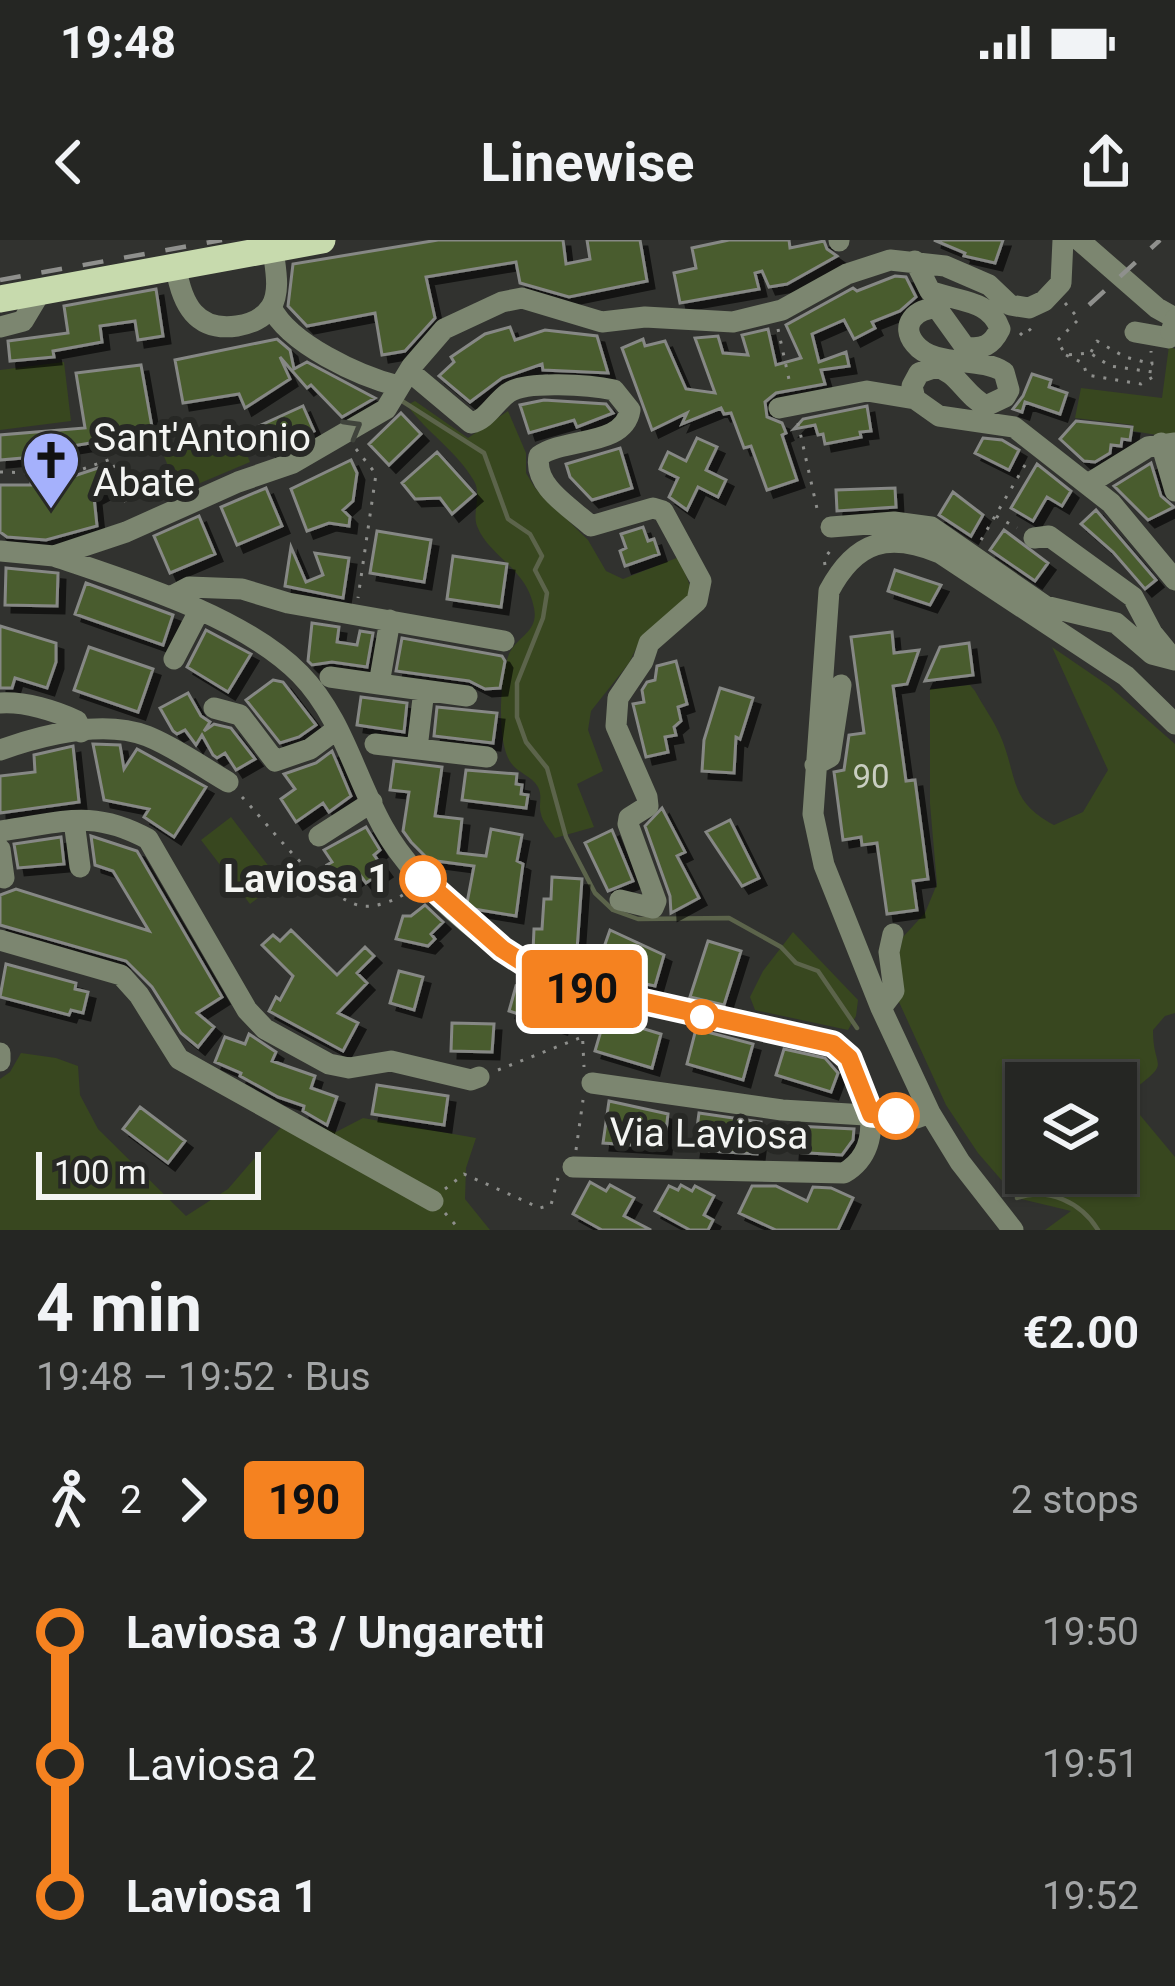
<!DOCTYPE html>
<html lang="en">
<head>
<meta charset="utf-8">
<style>
  :root { --surface:#252623; --page:#313230; --text:#f1f3f6; --muted:#a3a5a6; --line:#424341 }
  body { margin:0; font-family:Roboto,sans-serif; background:var(--page); color:var(--text); height:100vh; display:flex; flex-direction:column; font-size:45px; white-space:nowrap }
  * { box-sizing:border-box; margin:0 }
  p { font-size:39px; color:var(--muted) }
  .icon { flex:none; width:66px; height:66px; fill:none; stroke:currentColor; stroke-width:2; stroke-linecap:round; stroke-linejoin:round }
  .map { position:relative; height:990px; overflow:hidden }
  .details { display:flex; flex-direction:column; background:var(--surface); flex:1 }
  .details>* { flex:none }
  .badge { padding:0 24px; border-radius:9px; font-size:42px; line-height:78px }
  .controls { position:absolute; left:1005px; top:822px; display:grid; gap:24px }
  .controls a { display:grid; place-items:center; width:132px; height:132px; border-radius:0px; background:var(--surface); box-shadow:0 3px 9px #0004,0 0 0 3px var(--line); font-size:60px }
  .scale { position:absolute; left:36px; bottom:30px; width:225px; box-sizing:border-box; padding-left:12px; border:6px solid #f3f4f2; border-top:0; font-size:33px; line-height:42px; white-space:nowrap; color:#f3f4f2; -webkit-text-stroke:9px #272825; paint-order:stroke }
  .map>.badge { position:absolute; translate:-50% -50%; box-shadow:0 0 0 6px #fff }
  .legs { display:flex; align-items:center; gap:18px; height:132px; padding:0 36px; font-size:39px }
  .legs p { margin-inline-start:auto }
  .summary { display:flex; align-items:center; justify-content:space-between; height:204px; padding:0 36px }
  h1 { font-size:66px; font-weight:700; line-height:90px }
  ul { padding:0 36px; list-style:none }
  li { display:flex; align-items:center; gap:42px; height:132px; font-size:45px }
  li i { display:grid; place-items:center; width:18px; height:100%; margin:0 15px; background:currentColor }
  li i::after { content:''; width:30px; height:30px; margin:-15px; border:9px solid; border-radius:50%; background:var(--surface) }
  li p { margin-inline-start:auto }
  li:first-child i { background:linear-gradient(#0000 50%,currentColor 0) }
  li:last-child i { background:linear-gradient(currentColor 50%,#0000 0) }
  .status { display:flex; justify-content:space-between; align-items:center; height:84px; padding:0 60px; background:var(--surface); direction:ltr }
  .status svg { height:33px; fill:currentColor }
  header { display:flex; justify-content:space-between; align-items:center; height:156px; padding:0 36px; background:var(--surface); font-size:54px; font-weight:700 }
  .map>svg:first-child { display:block }
  .green { fill:#38471f; fill-rule:evenodd }
  .lines { fill:none; stroke-linecap:round; stroke-linejoin:round }
  .stream { stroke:#5c644b; stroke-width:4.5 }
  .building { fill:#4a5c2d; stroke:#868885; stroke-width:3; filter:url(#shadow) }
  .path { stroke:#8e8f8c; stroke-width:3; stroke-dasharray:3 9; stroke-linecap:butt }
  .minor { stroke:#7c8670; stroke-width:21 }
  .major { stroke:#c7daad; stroke-width:27 }
  .rail { stroke:#8f908d; stroke-width:4.5; stroke-dasharray:21 21; stroke-linecap:butt }
  .minor-bridge { stroke:#7c8670; stroke-width:21 }
  .oneway { stroke:#40443c }
  .line-1-casing { stroke:#fff; stroke-width:27 }
  .line-1 { stroke:#f58220; stroke-width:18 }
  .stop-1-dot { fill:#fff; stroke:#f58220; stroke-width:6 }
  .labels { text-anchor:middle; dominant-baseline:central; stroke-width:12; stroke-linejoin:round; paint-order:stroke }
  .number-label { font-size:33px; fill:#c9cec1 }
  .poi-label { font-size:39px; fill:#f3f4f2; stroke:#272825; text-anchor:start }
  .stop-label { font-size:39px; font-weight:bold; fill:#f3f4f2; stroke:#272825; text-anchor:end }
  .street-label { font-size:39px; fill:#f3f4f2; stroke:#272825 }
</style>
</head>
<body>
<div class="status"><b>19:48</b><svg viewBox="0 0 49 12"><path d="M0 12V9h3v3zM5 12V6h3v6zM10 12V3h3v9zM15 12V0h3v12zM26 1h20v11H26zM47 4h2v5h-2z"/></svg></div>
<header><svg class="icon" aria-label="back" viewBox="0 0 24 24"><path d="M15 5l-7 7 7 7"/></svg>Linewise<svg class="icon" aria-label="share" viewBox="0 0 24 24"><path d="M12 15V3M7 8l5-5 5 5M5 13v7h14v-7"/></svg></header>
<div class="map">
<svg width="1175" height="990" viewBox="0 0 1175 990">
  <defs>
    <filter id="shadow"><feDropShadow dx="7" dy="7" stdDeviation="0" flood-color="#0009"/></filter>
  </defs>
  <rect width="100%" height="100%" fill="#31322f"/>
  <path class="green" d="M1169,106L1175,109V198L1133,191V185L1075,178L1081,148L1162,158Z
    M64,122L71,181L0,190V130Z
    M415,161L468,198L508,171L526,213V233L535,248L588,300L606,331L623,339L679,317L693,354L642,396L629,423L591,471L588,490L603,531L577,544L594,587L555,598C551,591 542,581 541,574C538,564 543,557 538,547C532,536 518,533 511,523C496,503 500,437 509,414C517,396 539,392 534,368C527,328 489,317 477,286C472,272 482,255 474,241C457,211 427,193 407,165Z
    M234,184L250,222L179,252L163,214Z
    M1052,407L1109,446L1175,504V773L1165,776L1153,790C1153,832 1173,819 1132,851L1140,875L1175,917V990H1045L1071,971L1017,958L978,913L946,865L899,762V714L903,697L925,673L937,644L930,564V449L970,445L975,451C983,466 993,479 1000,495C1018,536 1008,561 1054,585L1083,572L1108,530ZM1026,843H1116V933H1026Z
    M231,577L280,641L250,664L201,600Z
    M793,692L858,760L856,776L848,790L755,770L750,757L763,731Z
    M21,813L56,818L78,826L80,855L98,889L186,976L228,949L290,877L336,892L363,878L476,898L466,928L465,959L490,990H0V839L10,832Z"/>
  <g class="lines">
    <path class="stream" d="M402,161L484,213L508,279L530,294L542,316L535,330L547,353L543,378L517,443V477L526,502L547,528L566,597L595,653L613,670L638,679L729,678L781,707L796,723L818,731L857,788
      M1017,958C1048,947 1081,962 1098,990"/>
  </g>
  <path class="building" d="M438,0H563L566,24L590,19L587,0H640L647,41L569,57L520,43L516,22L426,37L435,78L405,111L382,115L375,73L307,86L288,66L293,24Z
    M729,0H789L790,8L824,1L827,9L837,16L787,44L769,47L762,31L755,33L759,49L680,63L674,33L696,28L692,8Z
    M934,0H1003L995,23L964,16L965,13Z
    M895,36L906,37L916,57L900,71L872,82L875,88L854,99L844,80L812,94L819,122L846,112L849,126L821,130L825,144L776,153L765,162L767,177L782,183L786,193L782,195L797,240L767,250L751,206L744,208L731,173L724,174L721,168L682,184L687,173L652,190L622,108L643,99L645,106L665,101L686,149L715,153L695,98L718,96L723,113L748,115L742,95L768,89L776,125L801,118L786,85L853,48L857,51Z
    M156,49L163,96L138,100L135,81L100,86L102,102L53,111L54,117L10,121L8,101L68,93L64,66Z
    M510,87L515,100L545,90L597,96L608,133L543,130L542,124L502,138L470,162L439,136L454,122L451,117L485,94Z
    M277,99L290,110L294,129L307,122L375,158L342,177L311,145L307,148L280,117L290,139L245,168L239,154L183,163L175,120Z
    M141,125L152,187L114,193L115,199L66,207L67,214L0,220V195L85,188L76,133Z
    M1032,134L1051,140L1049,147L1067,153L1060,174L1025,162L1022,172L1013,169L1023,156Z
    M544,160L606,164L613,173L577,187L574,180L529,193L520,165Z
    M303,166L314,191L270,211L259,186Z
    M867,166L871,191L860,192L861,197L825,204L823,194L818,195L815,185L794,189L803,179Z
    M401,173L421,194L389,225L369,204Z
    M1076,181L1132,187L1130,200L1122,199L1121,206L1111,205L1110,213L1095,222L1084,221L1060,199Z
    M697,198L717,207L706,230L726,240L718,257L698,247L687,270L669,257L678,238L660,229L668,212L686,221Z
    M983,198L1002,200L1019,210L1009,230L975,213Z
    M620,208L632,248L592,260L570,237L566,224Z
    M437,212L475,254L452,274L440,258L415,259L402,243Z
    M351,220L357,233L353,261L343,270L350,277L349,286L329,283L307,291L291,249Z
    M1151,223L1161,256L1174,267L1148,280L1114,246Z
    M1037,224L1071,251L1062,266L1047,257L1033,281L1011,268Z
    M104,226L111,248L94,257L97,286L46,300L7,297L0,292V245H31V237L68,238Z
    M266,248L282,286L237,305L221,267Z
    M895,248L896,267L837,271L836,250Z
    M953,252L983,275L971,296L939,275Z
    M1096,270L1156,340L1145,349L1113,312L1081,284Z
    M199,276L215,314L170,333L154,296Z
    M643,287L648,301L654,299L659,314L625,326L620,311L626,308L621,294Z
    M1004,290L1048,323L1035,341L990,310Z
    M377,291L431,300L424,342L370,333Z
    M291,307L306,342L323,335L315,313L349,318L343,358L285,346Z
    M453,316L507,324L501,367L447,359Z
    M6,328L58,333L57,366L5,365Z
    M895,330L941,345L930,365L888,351Z
    M86,343L173,375L163,405L75,374Z
    M312,383L339,387L337,402L357,405L360,391L373,393L367,427L332,422L312,425L308,421Z
    M0,386L56,403V422L47,448L15,438L12,448H0Z
    M206,390L251,414L228,452L187,427Z
    M892,392L894,413L919,410L907,444L893,446L906,541L915,540L928,639L913,641L917,670L887,674L877,603L862,605L861,597L843,600L834,532L844,530L849,495L864,493L851,397Z
    M402,398L502,416L505,421L500,448L485,449L469,441L396,431Z
    M969,403L973,435L925,441L940,407Z
    M89,407L153,429L138,472L74,450Z
    M676,421L687,464L678,467L681,481L674,487L676,495L665,497L668,512L646,517L633,464L644,462L642,450L647,442L655,440L657,426Z
    M273,440L283,442L316,485L299,497L280,503L246,460Z
    M720,448L753,458L740,499L736,497L734,533L702,531L704,500Z
    M188,453L201,476L210,482L204,491L214,484L231,488L255,519L236,530L225,513L217,518L213,515L202,495L196,505L185,490L177,494L173,491L160,468Z
    M361,457L407,463L404,492L357,485Z
    M437,467L497,473L493,503L434,496Z
    M93,504L120,505L124,529L137,509L206,547L174,597L144,577L149,569L104,560Z
    M73,506L79,562L0,573V536L35,532L34,515Z
    M332,511L351,556L329,572L323,563L296,582L281,559L295,549L284,534L316,523Z
    M394,521L442,527L435,576L462,579L458,613L486,616L491,589L522,595L517,621L523,624L516,676L474,669L467,663L474,626L429,620L411,602L403,591L409,552L390,550Z
    M466,530L517,534L516,544L522,545L521,554L528,555L526,568L462,560Z
    M662,568L685,612L677,616L699,658L671,673L670,656L645,586Z
    M730,580L759,638L742,646L706,592Z
    M366,587L380,610L374,615L385,630L366,643L360,635L343,647L327,625L332,622L324,610Z
    M612,590L633,641L608,651L585,603Z
    M91,596L137,611L222,757L197,773L214,787L198,807L181,793L152,747L126,721L0,685V655L16,649L149,691L113,631L95,625Z
    M61,597L64,624L18,628L14,604Z
    M552,637L582,639L576,724L560,723V719L545,718L533,711L534,689H542L544,659H551Z
    M425,665L443,682L431,694L435,699L428,706L396,699L403,676H411Z
    M291,690L337,735L365,707L374,716L357,733L367,743L338,773L358,783L343,811L269,771L276,757L280,760L293,736L262,705L273,695L280,701Z
    M610,690L664,715L655,746L595,733Z
    M708,701L741,711L724,765L690,757Z
    M6,724L76,743L75,749L88,752L83,773L71,770L69,775L0,757Z
    M399,731L423,737L414,770L390,763Z
    M516,746L567,762L560,787L509,771Z
    M605,777L661,794L652,828L595,811Z
    M452,783L494,784L492,812L451,811Z
    M696,789L753,804L743,840L687,824Z
    M249,794L276,812L272,821L315,836L311,848L337,857L327,885L303,871L304,866L278,857L240,836L241,833L215,822L225,797L245,804Z
    M784,809L825,818L838,833L831,852L776,835Z
    M377,845L448,856L444,885L372,874Z
    M609,861L668,874L664,907L603,903Z
    M140,867L185,901L168,923L123,889Z
    M699,873L761,882L757,914L694,910Z
    M795,886L854,889L853,900L842,915L793,912Z
    M590,942L606,951L610,945L634,958L624,976L651,990H602L573,974Z
    M681,945L692,951L695,946L714,956L704,975L713,980L708,990H690L655,971L669,946L678,950Z
    M752,946H776L807,961L813,947L831,948L853,958L838,990H776L739,973Z"/>
  <g class="lines">
    <path class="path" d="M1065,63L1079,79L1057,101L1066,115L1090,113L1110,126L1153,132L1154,136
      M778,89L790,144
      M1020,93L1023,96L1035,85
      M1091,112L1097,101L1125,117L1152,124L1151,111
      M1066,115L1083,123L1087,135L1141,144L1153,137
      M798,183L818,273
      M356,209L376,234L358,358
      M0,232L69,234L111,219L128,269
      M996,276L1017,288
      M981,300L1028,220
      M825,325L824,319L833,307
      M242,557C268,584 326,661 362,666C375,668 397,660 407,652
      M581,765L584,827
      M498,830L582,797
      M576,910L583,860
      M445,949L464,934L540,968L551,965L558,938
      M445,973L460,990"/>
    <path class="minor" d="M839,0V1
      M1079,0L1157,68L1175,78
      M915,21L930,51C957,62 990,59 1000,89C992,105 983,110 965,107L937,68C916,68 899,85 915,104C934,128 979,116 1004,132L1009,150L1005,157L986,166C965,156 958,132 936,127L919,133L912,146L915,159L939,176L1014,187L1111,263L1175,340
      M176,28C182,64 196,92 237,86C250,84 264,78 271,67C281,51 275,27 273,9
      M271,67C289,104 359,136 398,146
      M0,87L23,81L41,51
      M1135,92L1169,98
      M409,131L471,183C487,180 494,163 508,153C525,140 591,145 614,150L630,170C624,207 565,197 539,216C533,246 570,267 591,286L653,268L663,271L701,341L697,361L649,403L643,421L618,458L616,486L647,557L648,566L629,578L628,584L656,661L653,668L620,660
      M779,168L867,151L915,159
      M1161,203L1175,251
      M1088,244L1148,207L1175,203
      M831,287L894,282L931,287L1045,366L1116,383L1152,414L1175,420
      M1034,298L1049,296L1133,357L1152,393L1170,415
      M0,311L54,316L126,292L238,242L293,223L386,169L412,126L444,89L502,62L522,58L602,82L645,77L733,82L782,70L847,34L890,20L945,26L989,45L1010,65L1029,68L1044,61L1061,43L1063,0
      M54,316C130,342 243,376 300,434C342,477 355,537 383,587C417,649 510,728 577,748L833,804C867,834 892,905 844,933L573,927
      M172,356L189,347L242,349L288,363L504,401
      M390,380L379,444L467,456
      M174,419L199,371
      M330,437L379,444
      M0,463C24,461 56,471 77,481L81,492
      M214,468L240,475L275,521L310,509L337,489
      M375,504L487,517
      M417,508L424,450
      M0,510C43,495 102,479 147,496C175,507 202,527 228,542
      M815,525L830,517L841,445
      M74,581L80,627
      M0,591C61,583 91,568 148,599L247,770L265,789L329,824L349,828L391,821L471,840L479,837
      M319,596L372,562
      M0,609L4,638
      M0,700L121,735L139,755L179,819L433,961
      M881,768L894,751L889,712L893,694
      M0,813V821
      M592,843L782,870L916,878L930,873
      M1013,990L960,922L930,873L881,768L824,625L813,574L829,351C856,300 889,292 940,313L1126,436L1175,484"/>
    <path class="major" d="M0,59L322,0"/>
    <path class="rail" d="M0,40L222,0
      M1089,65L1160,0"/>
    <path class="minor-bridge" d="M1171,92L1175,79"/>
  </g>
  <defs><path id="oneway-chevron" d="M-2-3.5L2.5 0L-2 3.5" fill="none" stroke-width="1.6" stroke-linecap="round" stroke-linejoin="round" transform="scale(3)"/></defs>
  <use class="oneway" href="#oneway-chevron" transform="translate(353 188) rotate(-30)"/>
  <g class="lines">
    <g class="line-1-casing">
      <path id="line-1" d="M423,639L502,709L552,741L833,804L849,818L871,874L896,876"/>
    </g>
    <use href="#line-1" class="line-1"/>
  </g>
  <defs>
    <g id="church-pin" transform="scale(3)"><path d="M0 17L-7.5 6A9.5 9.5 0 1 1 7.5 6Z" fill="#a5b1fc" stroke="#272825"/><path d="M-1.2-6h2.4v3.5h3.3v2.4h-3.3V6h-2.4V-.1h-3.3v-2.4h3.3Z" fill="#111"/></g>
  </defs>
  <g fill-rule="evenodd">
    <use href="#church-pin" x="51" y="220"/>
  </g>
  <g class="stop-1-dot">
    <circle cx="423" cy="639" r="21"/>
    <circle cx="702" cy="777" r="15"/>
    <circle cx="896" cy="876" r="21"/>
  </g>
  <g class="labels">
    <g class="number-label">
      <text x="871" y="536">90</text>
    </g>
    <g class="poi-label">
      <text x="93" y="198">Sant'Antonio<tspan x="93" dy="45">Abate</tspan></text>
    </g>
    <g class="stop-label">
      <text x="390" y="639">Laviosa 1</text>
    </g>
    <g class="street-label">
      <text transform="translate(709 894) rotate(1)">Via Laviosa</text>
    </g>
  </g>
</svg>
<div class="controls">
<a><svg class="icon" aria-label="layers" viewBox="0 0 24 24"><path d="M12 4l9 5-9 5-9-5zM3 14l9 5 9-5"/></svg></a>
</div>
<div class="scale">100 m</div>
<b class="badge" style="left:582px;top:749px;background:#f58220;color:#111">190</b>
</div>
<section class="details">
<div class="summary"><div><h1>4 min</h1><p>19:48 – 19:52 · Bus</p></div><b>€2.00</b></div>
<div class="legs"><svg class="icon" aria-label="walk" viewBox="0 0 24 24"><circle cx="13" cy="4" r="2"/><path d="M13 8l-2 6 4 7M11 14l-3 7M7 12l3-4h3l4 4"/></svg>2<svg class="icon" aria-label="forward" viewBox="0 0 24 24"><path d="M9 5l7 7-7 7"/></svg><b class="badge" style="background:#f58220;color:#111">190</b><p>2 stops</p></div>
<ul>
<li><i style="color:#f58220"></i><b>Laviosa 3 / Ungaretti</b><p>19:50</p></li>
<li><i style="color:#f58220"></i><span>Laviosa 2</span><p>19:51</p></li>
<li><i style="color:#f58220"></i><b>Laviosa 1</b><p>19:52</p></li>
</ul>
</section>
</body>
</html>
